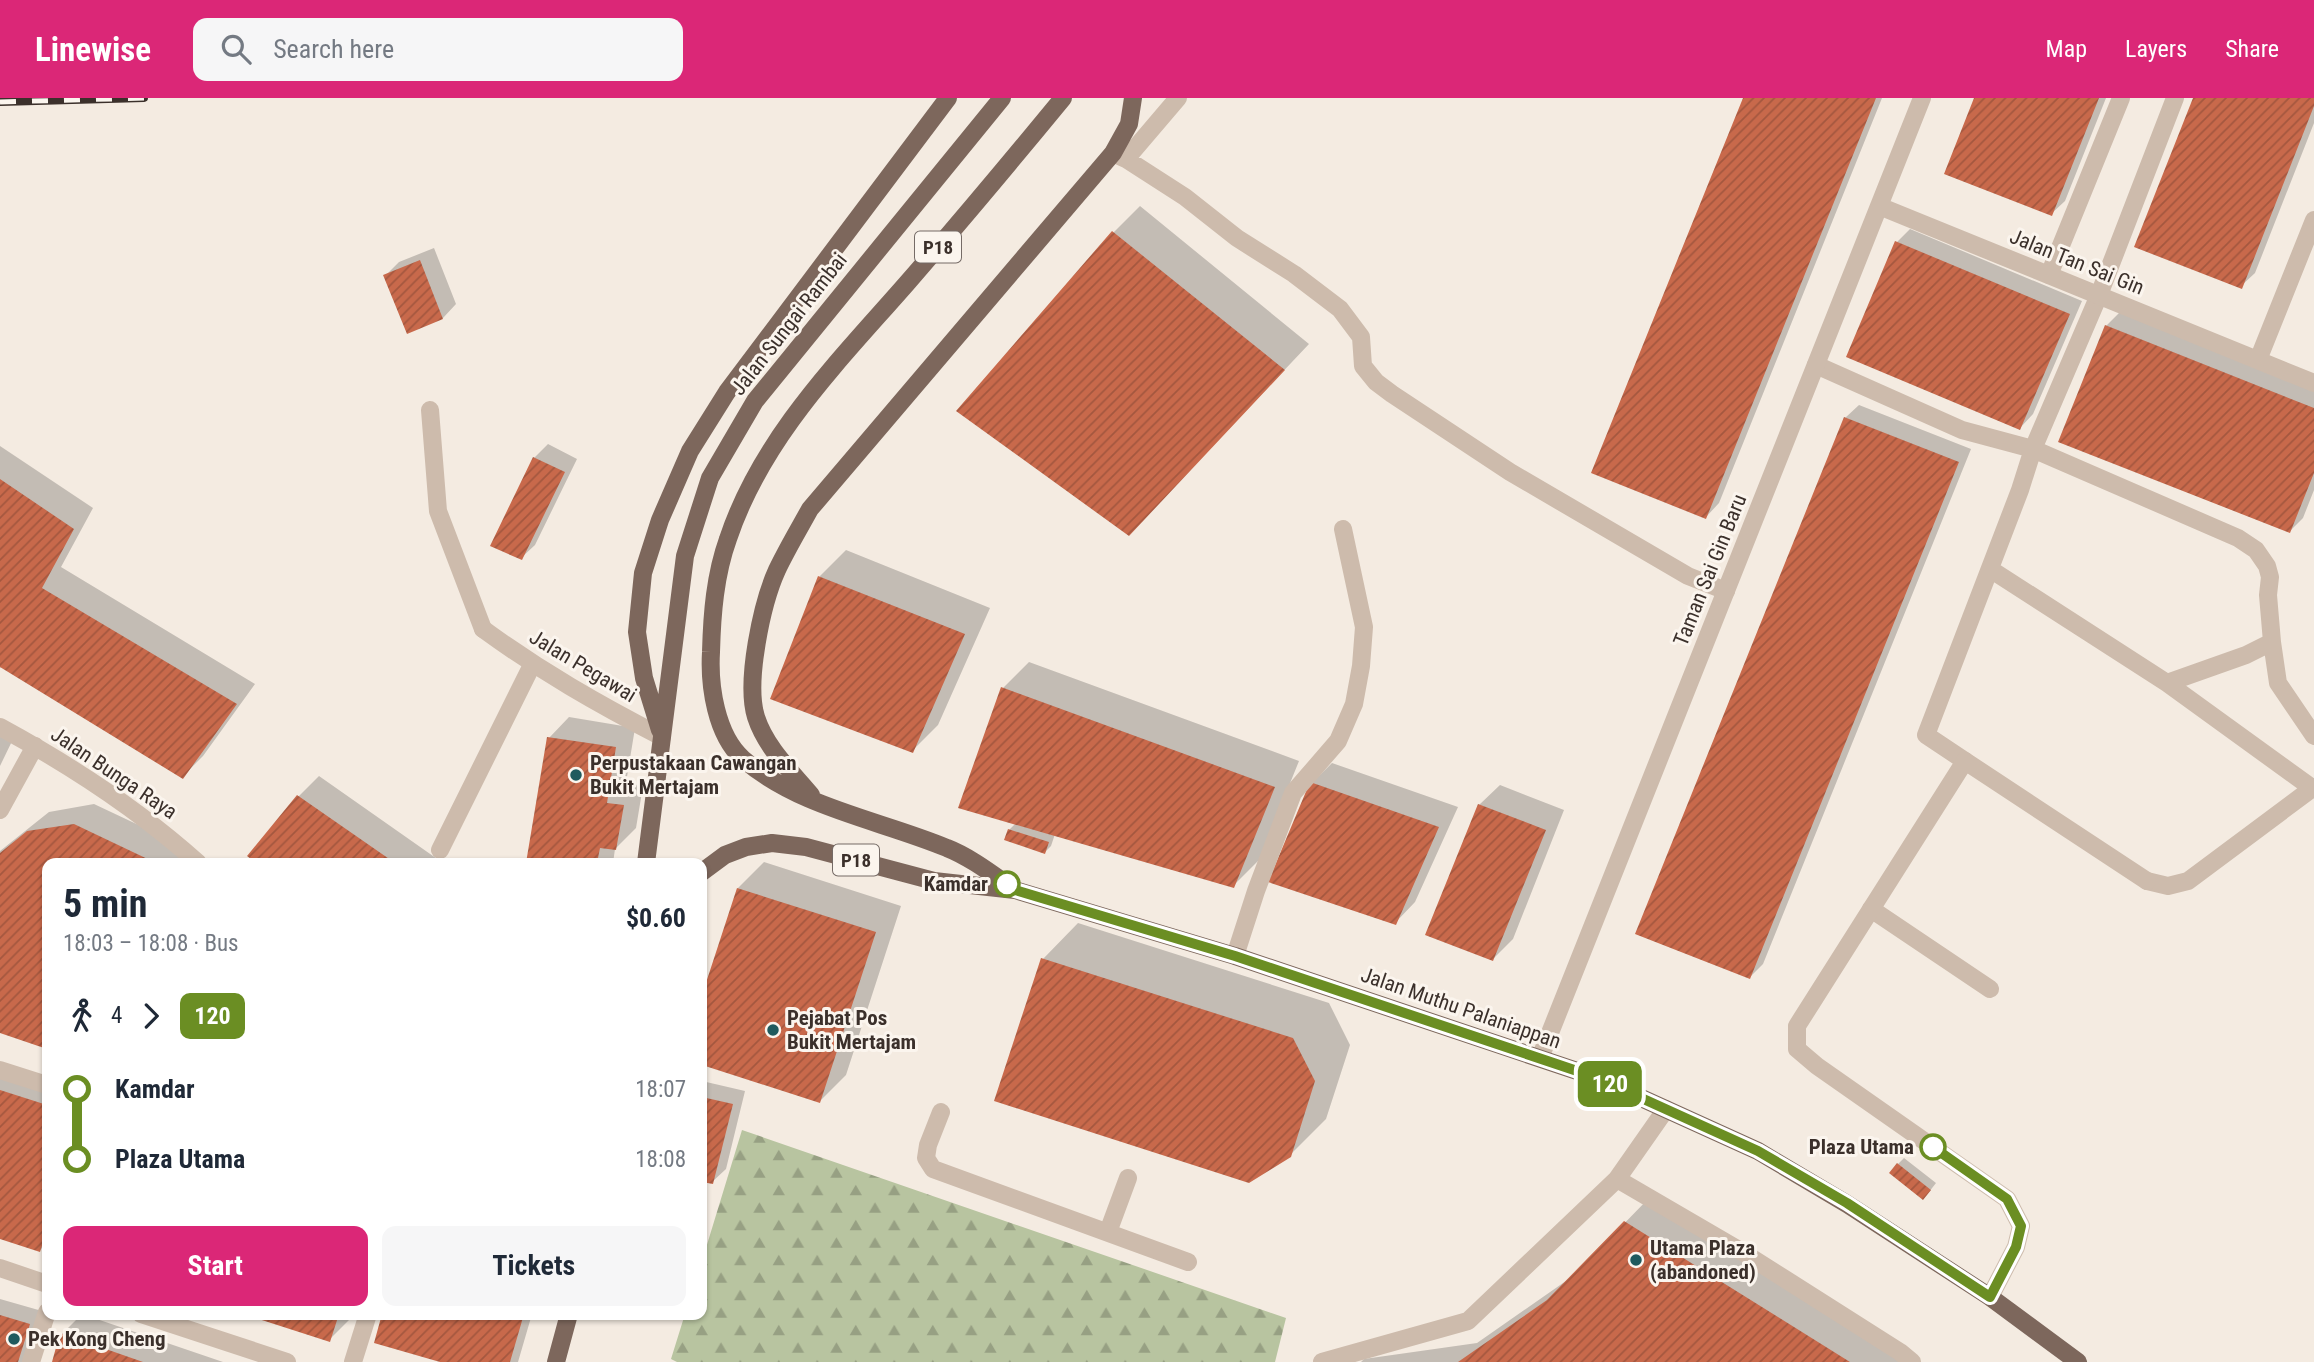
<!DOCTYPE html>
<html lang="en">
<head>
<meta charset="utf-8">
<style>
  :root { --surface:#fff; --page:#f6f6f7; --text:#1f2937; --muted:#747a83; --accent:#db2777 }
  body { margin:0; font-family:"Roboto Condensed",sans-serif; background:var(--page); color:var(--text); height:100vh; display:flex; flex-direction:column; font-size:26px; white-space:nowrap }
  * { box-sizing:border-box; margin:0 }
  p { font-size:23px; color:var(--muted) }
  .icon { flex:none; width:38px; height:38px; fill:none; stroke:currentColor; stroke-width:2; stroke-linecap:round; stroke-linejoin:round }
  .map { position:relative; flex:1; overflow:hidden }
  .drawer { position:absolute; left:42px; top:760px; width:665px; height:462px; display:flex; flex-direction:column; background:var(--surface); border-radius:14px; box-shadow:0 2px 5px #0004 }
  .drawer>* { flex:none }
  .badge { padding:0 14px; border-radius:10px; font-size:24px; line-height:46px }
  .map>.badge { position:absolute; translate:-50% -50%; box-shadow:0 0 0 4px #fff }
  .legs { display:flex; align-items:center; gap:10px; height:77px; padding:0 21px; font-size:23px }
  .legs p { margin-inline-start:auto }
  .headline { display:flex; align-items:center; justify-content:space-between; height:119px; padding:0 21px }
  h1 { font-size:38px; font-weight:700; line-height:52px }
  .primary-button { display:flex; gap:14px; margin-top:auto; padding:14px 21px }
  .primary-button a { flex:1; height:80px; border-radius:14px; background:var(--accent); color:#fff; font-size:28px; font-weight:700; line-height:80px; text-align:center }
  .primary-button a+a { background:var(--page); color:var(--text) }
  ul { padding:0 21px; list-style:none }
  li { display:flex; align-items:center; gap:24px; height:70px; font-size:26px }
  li i { display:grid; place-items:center; width:10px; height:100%; margin:0 9px; background:currentColor }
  li i::after { content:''; width:18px; height:18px; margin:-9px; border:5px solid; border-radius:50%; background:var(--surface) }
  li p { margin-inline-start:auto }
  li:first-child i { background:linear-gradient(#0000 50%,currentColor 0) }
  li:last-child i { background:linear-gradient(currentColor 50%,#0000 0) }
  header { display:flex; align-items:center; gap:42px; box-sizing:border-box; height:98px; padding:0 35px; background:var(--accent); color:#fff }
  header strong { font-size:33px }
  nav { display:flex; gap:38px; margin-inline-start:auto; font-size:24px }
  .search { width:490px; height:63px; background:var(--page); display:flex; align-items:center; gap:18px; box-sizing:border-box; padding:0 24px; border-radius:14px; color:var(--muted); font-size:26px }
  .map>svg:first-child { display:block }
  .forest { fill:url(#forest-firs) }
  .shadow { fill:#0003 }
  .building { fill:url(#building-hatch) }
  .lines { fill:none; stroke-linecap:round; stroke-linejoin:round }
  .service { stroke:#cdbbac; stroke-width:18 }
  .minor { stroke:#cdbbac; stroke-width:18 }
  .primary { stroke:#7d675c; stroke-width:18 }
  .rail-casing { stroke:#3b302b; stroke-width:8 }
  .rail { stroke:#fbf5ee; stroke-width:5; stroke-dasharray:16; stroke-linecap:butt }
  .line-1-casing { stroke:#fff; stroke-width:16 }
  .line-1 { stroke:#6b8e23; stroke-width:10 }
  .poi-dot { fill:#1f5a5e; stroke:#fbf5ee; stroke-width:2.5 }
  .stop-1-dot { fill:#fff; stroke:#6b8e23; stroke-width:3.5 }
  .labels { text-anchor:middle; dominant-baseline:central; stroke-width:6; stroke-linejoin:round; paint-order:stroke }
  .shield { fill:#fbf5ee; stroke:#756b66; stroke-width:2 }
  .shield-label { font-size:19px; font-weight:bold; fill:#3b302b }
  .street-label { font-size:21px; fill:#3b302b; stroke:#fbf5ee }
  .poi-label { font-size:21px; font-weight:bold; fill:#3b302b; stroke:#fbf5ee; text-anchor:start }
  .stop-label { font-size:21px; font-weight:bold; fill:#3b302b; stroke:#fbf5ee; text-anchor:end }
</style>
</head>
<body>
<header>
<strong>Linewise</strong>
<div class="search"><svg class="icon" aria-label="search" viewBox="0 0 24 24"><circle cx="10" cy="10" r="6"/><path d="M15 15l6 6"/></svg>Search here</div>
<nav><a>Map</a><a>Layers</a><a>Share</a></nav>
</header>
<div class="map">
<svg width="2314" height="1264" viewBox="0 0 2314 1264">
  <defs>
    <pattern id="forest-firs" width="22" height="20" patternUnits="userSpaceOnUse" patternTransform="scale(1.75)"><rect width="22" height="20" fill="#b8c4a0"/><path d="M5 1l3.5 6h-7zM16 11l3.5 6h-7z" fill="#97a083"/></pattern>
    <pattern id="building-hatch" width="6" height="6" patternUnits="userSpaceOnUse" patternTransform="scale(1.75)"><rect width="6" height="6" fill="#c8694b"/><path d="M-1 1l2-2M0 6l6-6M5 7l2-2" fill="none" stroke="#a4573f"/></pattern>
  </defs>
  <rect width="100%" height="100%" fill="#f4ebe1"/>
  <path class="forest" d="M742,1032L1286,1220L1275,1264H677L671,1261L685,1216H702V1163Z"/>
  <path class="shadow" d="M1745,0H1882L1719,405L1706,419Z
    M1976,0H2106L2065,103L2051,116Z
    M2195,0H2314V25L2255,175L2241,188Z
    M1140,108L1309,246L1155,409L959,313L1114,134Z
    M1910,131L2082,203L2033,316L2020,330L1897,144Z
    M434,150L456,206L443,220L407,234L385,178L399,164Z
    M2120,214L2314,291V392L2303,420L2290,433L2106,228Z
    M1859,307L1971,351L1763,866L1750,879L1845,320Z
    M548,346L577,361L535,447L521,460L534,360Z
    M0,348L93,410L61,469L255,586L203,658L183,678L2,568L0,570Z
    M846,452L990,510L938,627L912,653L772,600L820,478Z
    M1029,564L1299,663L1259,762L1233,788L1055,736L1051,748L1045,754L1009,732L1016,725L1003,590Z
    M569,619L635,630L626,685L643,688L636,730L615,751L613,765H528L549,640Z
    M0,630L15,637L0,668Z
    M1332,665L1458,709L1415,804L1395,825L1312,685Z
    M319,678L443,765H259L249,758L299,698Z
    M1500,687L1564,712L1513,841L1493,861L1479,707Z
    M94,706L181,747L197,765H47V949L0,933V753L49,714Z
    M764,764L901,808L846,977L820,1003L702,965V902L738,790Z
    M1078,825L1329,905L1350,947L1326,1021L1290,1057L997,1002L1043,861Z
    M0,967L47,981V1145L40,1152L0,1140Z
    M702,983L745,993L726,1071L712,1084L702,1082Z
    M1904,1060L1936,1085L1929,1094L1898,1066Z
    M1651,1098L1918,1264H1361L1364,1261L1477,1245L1573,1178Z
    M0,1201L42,1213L26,1264H0Z
    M82,1216L223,1264H54L62,1236Z
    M247,1216H351L349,1222L329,1242Z
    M384,1216H532L518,1264H446Z"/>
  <path class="building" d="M1743,0H1876L1706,421L1591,375Z
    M1974,0H2099L2052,118L1944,76Z
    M2193,0H2314V8L2242,191L2134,149Z
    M1112,133L1285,272L1129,438L956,313Z
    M1895,143L2070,216L2020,332L1846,259Z
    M420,162L443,221L407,236L383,177Z
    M2105,227L2314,310V375L2290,435L2058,344Z
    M1844,319L1959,364L1750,881L1635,836Z
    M533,359L565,374L522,462L490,448Z
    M0,381L74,431L42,490L237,606L183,681L0,569Z
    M818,478L965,536L913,655L770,601Z
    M1001,589L1275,689L1234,790L958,710Z
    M547,639L616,649L607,705L624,707L616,752L600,750L597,765H526Z
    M1310,684L1439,729L1396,827L1268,784Z
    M297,697L395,765H256L247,758Z
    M1478,706L1546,732L1493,863L1425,837Z
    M74,726L156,765H47V951L0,935V755L27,733Z
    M1008,731L1049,744L1045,756L1004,742Z
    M737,790L876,834L820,1005L702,967V897Z
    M1041,860L1293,940L1315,983L1291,1059L1249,1085L994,1003Z
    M0,992L47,1007V1132L40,1154L0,1141Z
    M702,999L733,1006L713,1086L702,1084Z
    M1897,1065L1931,1092L1923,1102L1889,1075Z
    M1624,1123L1850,1264H1458L1547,1202Z
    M243,1216H339L330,1244Z
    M382,1216H524L510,1264H440L374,1245Z
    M0,1217L30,1226L18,1264H0Z
    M60,1235L143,1264H52Z"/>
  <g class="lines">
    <path class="service" d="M1113,55L1126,61L1185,99L1237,140L1294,176L1340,211L1361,239L1363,268L1376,284L1392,296L1510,374L1688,478L1726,493
      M1126,61L1178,0
      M2049,177L2121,0
      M1816,267L1962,332L2033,351L2238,440L2256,452L2267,468L2270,479L2268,497L2272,544L2278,585L2314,638
      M430,312L438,413L483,531
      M1990,471L2167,585L2312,690
      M2167,585L2246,557L2272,544
      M1965,663L1926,637L2020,392L2033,351L2099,197L2175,0
      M0,712L35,648
      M440,752L532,567
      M2147,783L2168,788L2188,783L2314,689
      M1871,811L1990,891
      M1235,858L1256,793L1293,695L1338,643L1354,606L1361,568L1364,529L1343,431
      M0,972L47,987
      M941,1014L928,1047L926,1060L933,1071L1188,1164
      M1617,1081L1744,1155L1900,1254L1912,1264
      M1108,1134L1128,1080
      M31,1264L47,1214
      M353,1264L368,1216
      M1322,1264L1468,1223L1617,1081L1666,1011"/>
    <path class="minor" d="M1879,108L2314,285
      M2258,262L2314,122
      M483,531C542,574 598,606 662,639
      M0,629C70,667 139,712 198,765
      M1540,960L1922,0
      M0,1170L47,1186
      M1990,1199L2016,1149L2021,1128L2007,1101L1817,968L1797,951V928L1965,663L2147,783
      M141,1216L287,1264"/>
    <path class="primary" d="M660,632L644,580L637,534L643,475L660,422L690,353L727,294L948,0
      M811,697C791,673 766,650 756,619C745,584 762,505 777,472C787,451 799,431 810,411L1113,55L1129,26L1133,0
      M646,765L685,458L710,380L755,303L1002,0
      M702,774L725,757L746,749L772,745L806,749L934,783L1015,792L1235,858L1595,979L1758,1053L1847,1106L1990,1199L2078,1264
      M1012,790C992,776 970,759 947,750C880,722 800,710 743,661C716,637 709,588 711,554C712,516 715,477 728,441C762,339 839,263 908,184C961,123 1012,62 1063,0
      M556,1264L569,1216"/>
    <g class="rail-casing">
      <path id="rail" d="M0,4L144,0"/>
    </g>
    <use href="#rail" class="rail"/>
  </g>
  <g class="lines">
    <g class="line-1-casing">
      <path id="line-1" d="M1007,786L1015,792L1235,858L1595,979L1758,1053L1847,1105L1990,1199L2016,1149L2021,1128L2007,1101L1933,1049"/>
    </g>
    <use href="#line-1" class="line-1"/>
  </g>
  <g class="poi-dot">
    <circle cx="576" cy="677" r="7"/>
    <circle cx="773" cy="932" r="7"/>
    <circle cx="1636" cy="1162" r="7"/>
    <circle cx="14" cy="1241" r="7"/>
  </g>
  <g class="stop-1-dot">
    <circle cx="1007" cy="786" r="12"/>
    <circle cx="1933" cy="1049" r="12"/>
  </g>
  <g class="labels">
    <g class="shield">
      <rect x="915" y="133.5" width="46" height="31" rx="5"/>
      <rect x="833" y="746.5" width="46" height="31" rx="5"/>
    </g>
    <g class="shield-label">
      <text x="938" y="149">P18</text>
      <text x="856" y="762">P18</text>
    </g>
    <g class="street-label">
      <text transform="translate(2077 164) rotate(22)">Jalan Tan Sai Gin</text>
      <text transform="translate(789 226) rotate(-52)">Jalan Sungai Rambai</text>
      <text transform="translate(1710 472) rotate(-68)">Taman Sai Gin Baru</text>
      <text transform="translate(583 568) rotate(31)">Jalan Pegawai</text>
      <text transform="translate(114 675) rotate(34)">Jalan Bunga Raya</text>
      <text transform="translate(1461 910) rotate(19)">Jalan Muthu Palaniappan</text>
    </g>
    <g class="poi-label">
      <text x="590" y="665">Perpustakaan Cawangan<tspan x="590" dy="24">Bukit Mertajam</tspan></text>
      <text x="787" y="920">Pejabat Pos<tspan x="787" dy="24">Bukit Mertajam</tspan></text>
      <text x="1650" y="1150">Utama Plaza<tspan x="1650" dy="24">(abandoned)</tspan></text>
      <text x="28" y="1241">Pek Kong Cheng</text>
    </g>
    <g class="stop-label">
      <text x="988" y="786">Kamdar</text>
      <text x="1914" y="1049">Plaza Utama</text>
    </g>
  </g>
</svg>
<b class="badge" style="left:1610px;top:986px;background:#6b8e23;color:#fff">120</b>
<section class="drawer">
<div class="headline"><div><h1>5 min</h1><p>18:03 – 18:08 · Bus</p></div><b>$0.60</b></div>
<div class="legs"><svg class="icon" aria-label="walk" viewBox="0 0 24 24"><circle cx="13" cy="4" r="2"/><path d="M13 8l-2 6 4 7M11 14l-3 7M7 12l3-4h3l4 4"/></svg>4<svg class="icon" aria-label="forward" viewBox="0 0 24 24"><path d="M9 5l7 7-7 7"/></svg><b class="badge" style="background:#6b8e23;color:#fff">120</b></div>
<ul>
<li><i style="color:#6b8e23"></i><b>Kamdar</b><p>18:07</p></li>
<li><i style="color:#6b8e23"></i><b>Plaza Utama</b><p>18:08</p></li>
</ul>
<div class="primary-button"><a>Start</a><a>Tickets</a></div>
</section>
</div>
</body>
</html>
